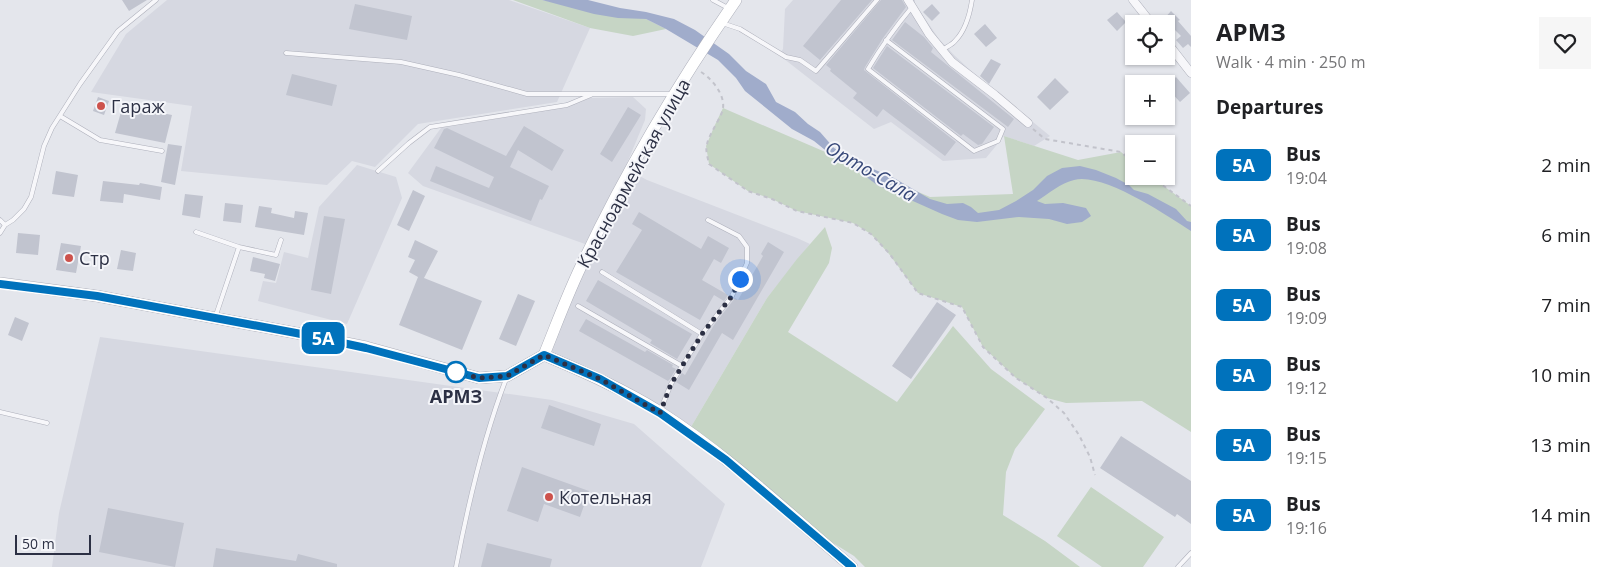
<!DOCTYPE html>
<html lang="en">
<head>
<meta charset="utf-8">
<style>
  :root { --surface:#fff; --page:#f6f6f6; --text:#202124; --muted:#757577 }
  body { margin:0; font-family:"Open Sans",sans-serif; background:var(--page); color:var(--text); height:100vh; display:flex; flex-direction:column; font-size:19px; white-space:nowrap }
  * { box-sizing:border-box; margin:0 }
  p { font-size:16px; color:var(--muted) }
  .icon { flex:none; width:28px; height:28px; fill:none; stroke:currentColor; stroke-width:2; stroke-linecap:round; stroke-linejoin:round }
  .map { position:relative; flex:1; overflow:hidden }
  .side { display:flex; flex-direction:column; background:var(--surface); width:425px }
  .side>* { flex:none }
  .badge { padding:0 10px; border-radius:8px; font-size:18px; line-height:32px }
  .fabs { position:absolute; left:1125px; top:15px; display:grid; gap:10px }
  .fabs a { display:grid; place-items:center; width:50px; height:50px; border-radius:0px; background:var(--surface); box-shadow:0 1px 4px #0004; font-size:25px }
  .scale { position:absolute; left:15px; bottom:12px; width:76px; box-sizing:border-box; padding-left:5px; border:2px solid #2c3044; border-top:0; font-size:14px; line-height:18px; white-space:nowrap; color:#2c3044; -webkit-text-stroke:4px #f4f5f9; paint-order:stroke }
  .you { position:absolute; width:25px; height:25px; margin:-12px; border:4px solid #fff; border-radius:50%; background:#1a73e8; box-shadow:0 0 0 8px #1a73e833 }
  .map>.badge { position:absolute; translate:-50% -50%; box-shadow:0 0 0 2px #fff }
  h2 { padding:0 25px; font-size:19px; line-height:45px }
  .round { display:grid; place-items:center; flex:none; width:52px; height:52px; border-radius:0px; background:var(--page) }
  .headline { display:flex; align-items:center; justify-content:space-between; height:85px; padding:0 25px }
  h1 { font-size:24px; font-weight:700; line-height:38px }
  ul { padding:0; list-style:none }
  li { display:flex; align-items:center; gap:15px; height:70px; padding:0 25px }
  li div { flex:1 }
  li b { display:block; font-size:19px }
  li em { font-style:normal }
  li .badge { min-width:55px; font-weight:700; text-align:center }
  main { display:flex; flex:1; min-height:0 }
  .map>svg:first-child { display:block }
  .built { fill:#d6d8e1 }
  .green { fill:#c6d5c5 }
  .water { fill:#a0accb }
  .building { fill:#c1c4cf }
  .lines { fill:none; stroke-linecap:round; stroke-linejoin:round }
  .lane-casing { stroke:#adafba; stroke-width:5 }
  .street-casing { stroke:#adafba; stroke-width:9 }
  .secondary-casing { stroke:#adafba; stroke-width:12 }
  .path { stroke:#c2c3cb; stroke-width:2; stroke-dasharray:4 4; stroke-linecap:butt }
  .lane { stroke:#f7f7fa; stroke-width:4 }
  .street { stroke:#f7f7fa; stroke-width:8 }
  .secondary { stroke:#fff; stroke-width:11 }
  .line-casing { stroke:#fff; stroke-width:11 }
  .line { stroke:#0072bc; stroke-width:8 }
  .walk { stroke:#2c3044; stroke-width:5; stroke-dasharray:0 9 }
  .poi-dot { fill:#cd524c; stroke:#f4f5f9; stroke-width:2 }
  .stop-dot { fill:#fff; stroke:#0072bc; stroke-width:2.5 }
  .labels { text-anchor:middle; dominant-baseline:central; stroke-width:4; stroke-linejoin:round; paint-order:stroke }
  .poi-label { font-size:18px; fill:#2c3044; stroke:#f4f5f9; text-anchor:start }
  .street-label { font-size:18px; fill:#2c3044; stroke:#f4f5f9 }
  .stop-label { font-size:18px; font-weight:bold; fill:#2c3044; stroke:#f4f5f9 }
  .water-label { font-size:19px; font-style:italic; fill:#364778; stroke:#f4f5f9 }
</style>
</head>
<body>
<main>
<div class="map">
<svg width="1191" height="567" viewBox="0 0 1191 567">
  <rect width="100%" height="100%" fill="#e4e6ec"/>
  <path class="built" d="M167,0H509L590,28L557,102L418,124L375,167L352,161L327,185L181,171L192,106L91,92L126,34Z
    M793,0H915V4L939,39L954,55L969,69L1050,136L1034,146L1004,136L986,158L943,161L891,122L874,129L779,55L783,49L785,9Z
    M633,97L646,109L645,120L625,168L585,244L423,186L408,173L441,128L567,107L590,98Z
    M357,165L396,177L402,198L347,324L258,301L263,281L276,283L284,252L308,258L319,207Z
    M630,171L647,180L797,238L810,244L767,298L688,432L660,413L544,355Z
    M100,337L552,400L634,424L725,504L701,567H52L59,513Z"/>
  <path class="green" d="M513,0H542L646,19L666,29L633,36L590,28Z
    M723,108L930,197L1013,194L1004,136L1078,160L1121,152L1134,163V176H1150L1191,206V432L1142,401L1066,403L1047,398L1016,378L983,347L962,307L918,293L889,254L871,234L853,223L797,211L772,199L748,191L709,164L706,146L714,127Z
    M825,227L832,248L829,263L788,332L897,402L953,326L991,369L1045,409L1015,449L1006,472L1003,515L1045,541L1080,567H865L854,556L801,523L688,432L767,298L797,259Z
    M1091,487L1164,537L1143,567H1102L1057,536Z"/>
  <path class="water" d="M542,0H588L620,8L646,12L674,19L695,30L729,54L746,71L766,84L776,102L795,112L808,124L820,132L834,148L857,162L894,178L930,199L947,204L963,203L971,207L978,213L999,210L1016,201L1033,190L1047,176L1062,168L1080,166L1096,170L1116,178L1129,185L1134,190L1148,194L1176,209L1187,221L1191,222V231C1166,215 1103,172 1074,180C1061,183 1048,194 1037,201L1045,204L1063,203L1086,208L1091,216L1082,222L1067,224L1049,219L1019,217L977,222L958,220L942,214L877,185L852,166L835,158L814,141L792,129L745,91L736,78L718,60L666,29L646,19L618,18L594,14Z"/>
  <path class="building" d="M122,0H147L129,11Z
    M841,0H872L820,60L803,46Z
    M881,0H902L906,7L883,38L865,67L864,70L956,142L945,156L883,109L877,117L853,98L857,93L830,71L831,69L826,65Z
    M355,4L412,16L407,40L349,29Z
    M932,4L940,13L932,21L923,12Z
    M1171,11L1180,20L1178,21L1191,36V47L1188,44L1183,48L1176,40L1181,36L1164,19Z
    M1117,12L1126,22L1117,31L1107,20Z
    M905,22L924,37L933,48L931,52L1014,119L1008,127L892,40Z
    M985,24L997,38L986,47L974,34Z
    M887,46L994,127L982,144L978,145L963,134L961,136L873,68Z
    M991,59L1001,64L989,84L980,76Z
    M292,74L337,85L332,106L286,95Z
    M1176,77L1190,93L1180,102L1166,87Z
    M1055,78L1069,92L1050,110L1037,97Z
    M98,97L109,101L104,115L93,111Z
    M123,105L172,115L165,143L115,133Z
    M628,107L641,115L612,162L600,154Z
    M524,126L564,150L552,171L518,150L510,167L549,186L542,200L540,199L531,221L430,181L436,166L489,188L494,177L434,148L444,129L447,128L506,156Z
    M168,144L182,146L175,185L161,182Z
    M56,171L78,175L74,197L52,194Z
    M103,181L139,185L140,183L162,187L160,200L124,194L123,203L100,201Z
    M413,190L425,196L409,231L397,225Z
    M185,194L203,196L200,218L182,215Z
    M225,203L243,205L241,223L223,221Z
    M259,206L272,208L271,213L294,218L295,211L308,213L304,235L255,227Z
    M639,212L701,249L708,236L729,248L721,263L714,259L702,280L728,295L724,301L714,295L700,320L616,272L642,230L632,224Z
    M324,216L345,219L331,294L311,290Z
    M18,233L40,235L38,255L16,253Z
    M415,240L438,251L424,278L482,301L462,350L399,325L418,277L409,272L415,260L408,257Z
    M768,242L784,252L733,340L722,333L689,390L676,382L682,373L685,375L714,325L735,298L738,300L763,256L761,254Z
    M61,243L81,246L76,273L56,270Z
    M121,250L136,253L133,271L117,269Z
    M253,257L280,264L275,281L264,278L265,274L250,271Z
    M598,280L692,334L677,359L650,343L652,340L586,301Z
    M518,294L535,301L516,346L499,339Z
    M937,302L956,315L911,379L892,366Z
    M15,317L29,323L22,341L8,335Z
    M586,319L645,352L647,350L673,365L672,367L676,369L670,379L668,381L579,331Z
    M549,405L601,424L594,446L541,428Z
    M1121,436L1191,481V524L1177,514L1175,517L1100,468Z
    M522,467L589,491L580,517L544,504L538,522L507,511Z
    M108,508L184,523L175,567L99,552Z
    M487,543L552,559L550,567H481Z
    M216,548L296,561L298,554L337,564V567H213Z"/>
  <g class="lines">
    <g class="lane-casing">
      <path id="lane" d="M713,0L728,8
        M722,23L740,29L786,57L800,60L816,71L877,0
        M886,40L1003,129L998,141L974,151L868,69C881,47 896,26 912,7
        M942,50C946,47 952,45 955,41C965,31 970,13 972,0
        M286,53L401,62L459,75L527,94H672
        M60,116L100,140L162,151
        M378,171L409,143L430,127L567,105L591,95
        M0,220L5,225L0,233
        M5,225L13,220L24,209L31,197L44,146L52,128L80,84L118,31L156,0
        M196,232L239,247
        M602,272L702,334
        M578,306L682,366
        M216,315L239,247L276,255L281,240
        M660,411L671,384L702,334L732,296L747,263V247L739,236L708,220
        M0,412L47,423
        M456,567C468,504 483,439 506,379
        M1178,567L1191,553"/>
    </g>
    <g class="street-casing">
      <path id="street" d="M908,0L929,34L952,62L995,95L1028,123
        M1133,0L1152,24
        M1166,41L1191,73"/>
    </g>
    <g class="secondary-casing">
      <path id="secondary" d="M0,283L97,296L296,333L366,347L479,378L507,376L544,355C584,372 623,389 660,412C729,456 789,514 852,567
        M544,355C557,323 569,290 584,260C627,169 679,82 736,0"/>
    </g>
    <path class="path" d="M701,72C711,78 725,94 723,108C723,115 709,134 707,144C705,150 708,158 709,164L748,191L772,199L797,211L853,223L871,234L889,253L918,293L962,307L983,347L1016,378L1047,398L1064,413L1079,435L1090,457L1095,475
      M1033,129L1045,139L1121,152L1134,163
      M1150,176L1191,206"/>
    <use href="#lane" class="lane"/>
    <use href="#street" class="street"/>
    <use href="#secondary" class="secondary"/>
  </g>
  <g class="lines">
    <g class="line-casing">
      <path id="line" d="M0,284L97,296L296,333L366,348L479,378L507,376L544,355L600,379L660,413L726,460L852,567"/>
    </g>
    <use href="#line" class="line"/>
    <path class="walk" d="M456,372L479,378L507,376L544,355L600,379L660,413L671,384L702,334L732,296L740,279"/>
  </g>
  <g class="poi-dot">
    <circle cx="101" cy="106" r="5"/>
    <circle cx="69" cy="258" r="5"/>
    <circle cx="549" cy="497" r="5"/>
  </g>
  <circle class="stop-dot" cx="456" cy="372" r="10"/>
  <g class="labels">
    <g class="poi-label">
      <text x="111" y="106">Гараж</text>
      <text x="79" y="258">Стр</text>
      <text x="559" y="497">Котельная</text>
    </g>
    <g class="street-label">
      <text transform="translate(633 173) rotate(-61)">Красноармейская улица</text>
    </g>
    <g class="stop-label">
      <text x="456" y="396">АРМЗ</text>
    </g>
    <g class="water-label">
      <text transform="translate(871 171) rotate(30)">Орто-Сала</text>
    </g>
  </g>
</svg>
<div class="fabs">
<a><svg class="icon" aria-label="locate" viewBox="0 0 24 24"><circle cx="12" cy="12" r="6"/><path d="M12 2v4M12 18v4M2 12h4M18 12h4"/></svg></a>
<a>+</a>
<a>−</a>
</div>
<div class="scale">50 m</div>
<div class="you" style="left:740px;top:279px"></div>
<b class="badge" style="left:323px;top:338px;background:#0072bc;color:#fff">5А</b>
</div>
<section class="side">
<div class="headline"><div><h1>АРМЗ</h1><p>Walk · 4 min · 250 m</p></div><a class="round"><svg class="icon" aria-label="heart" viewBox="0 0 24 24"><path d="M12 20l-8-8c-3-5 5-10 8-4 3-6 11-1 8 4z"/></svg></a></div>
<h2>Departures</h2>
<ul>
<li><span class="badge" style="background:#0072bc;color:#fff">5А</span><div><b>Bus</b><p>19:04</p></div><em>2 min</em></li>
<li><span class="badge" style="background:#0072bc;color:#fff">5А</span><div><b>Bus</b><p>19:08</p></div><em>6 min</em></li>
<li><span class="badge" style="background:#0072bc;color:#fff">5А</span><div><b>Bus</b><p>19:09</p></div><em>7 min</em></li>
<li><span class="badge" style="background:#0072bc;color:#fff">5А</span><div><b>Bus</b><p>19:12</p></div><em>10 min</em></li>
<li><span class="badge" style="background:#0072bc;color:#fff">5А</span><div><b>Bus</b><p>19:15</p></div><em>13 min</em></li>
<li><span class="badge" style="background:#0072bc;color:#fff">5А</span><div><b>Bus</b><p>19:16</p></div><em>14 min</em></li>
</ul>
</section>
</main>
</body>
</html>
